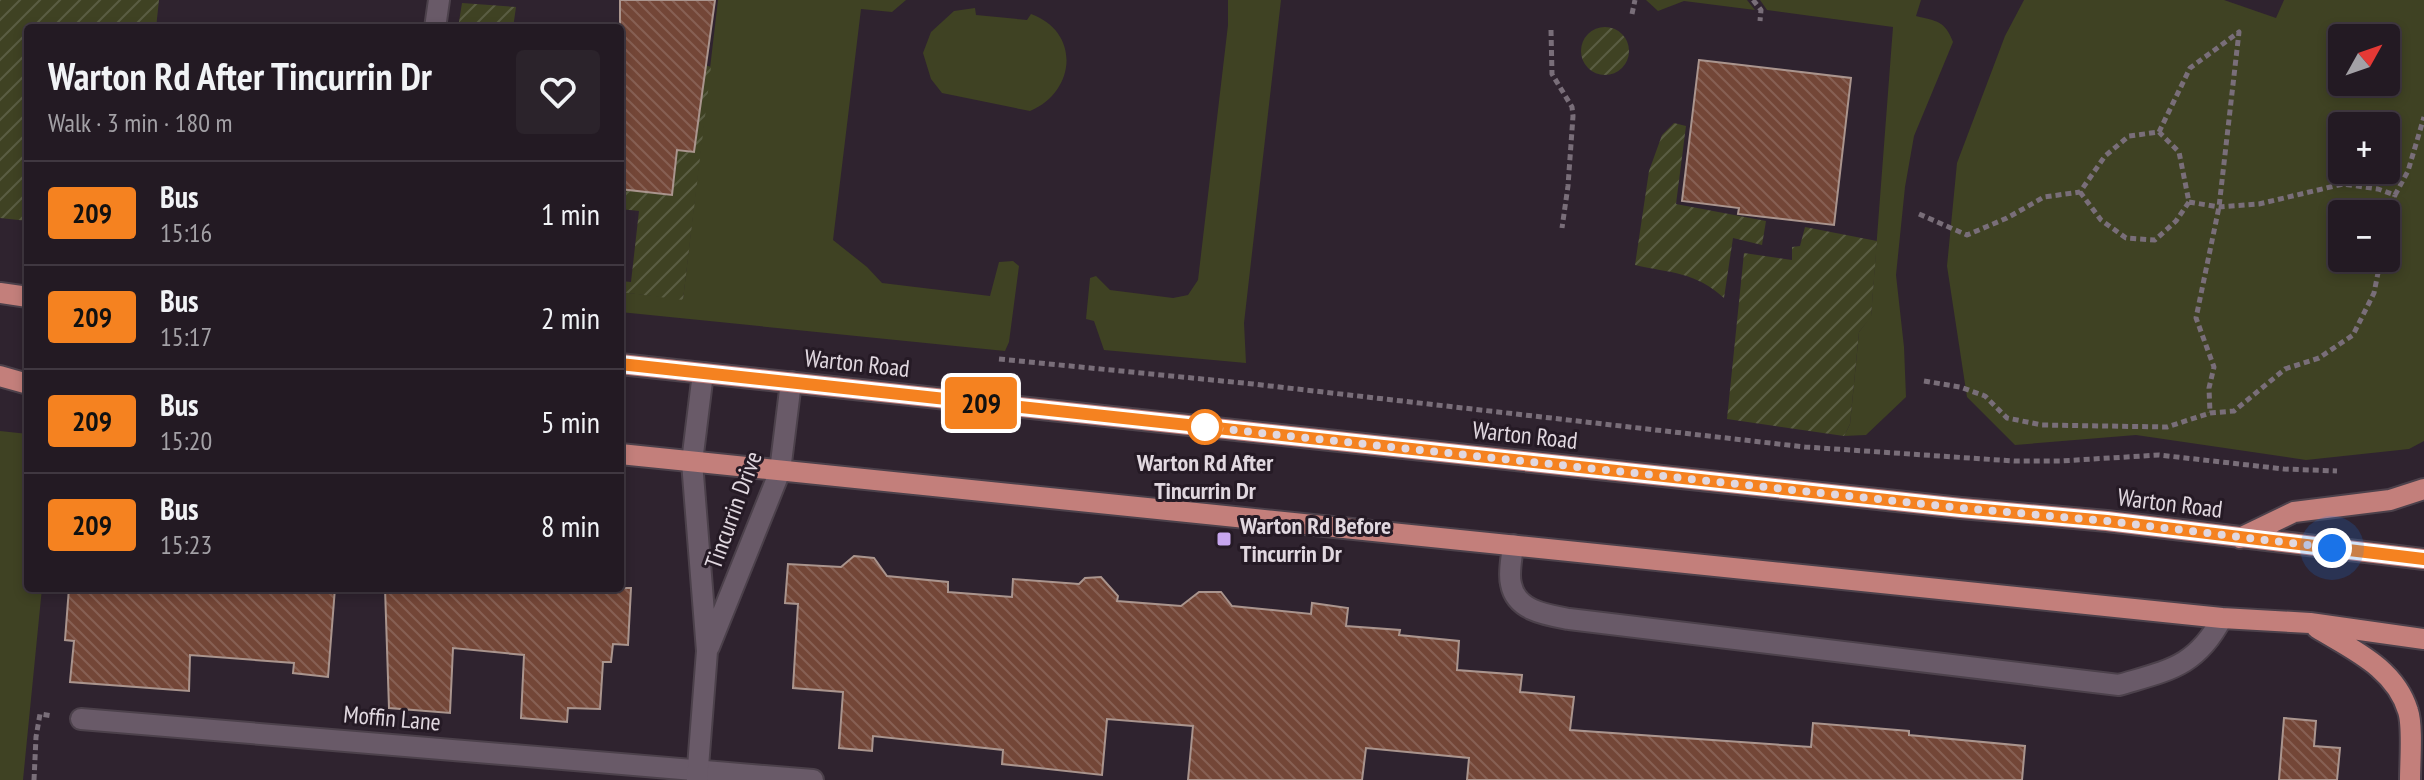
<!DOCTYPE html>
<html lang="en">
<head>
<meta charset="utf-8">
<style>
  :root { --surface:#231a23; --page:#2b232b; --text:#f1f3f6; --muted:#a3a1a6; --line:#403841 }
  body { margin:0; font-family:"PT Sans Narrow",sans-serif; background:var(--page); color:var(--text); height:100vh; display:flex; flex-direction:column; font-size:30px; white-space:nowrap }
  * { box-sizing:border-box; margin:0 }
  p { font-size:26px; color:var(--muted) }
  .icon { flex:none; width:44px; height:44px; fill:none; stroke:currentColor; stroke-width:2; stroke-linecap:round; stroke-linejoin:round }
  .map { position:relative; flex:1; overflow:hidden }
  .panel { position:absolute; left:24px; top:24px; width:600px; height:568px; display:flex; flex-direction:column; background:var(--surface); border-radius:8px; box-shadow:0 4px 12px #0003,0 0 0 2px var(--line) }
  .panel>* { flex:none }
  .badge { padding:0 16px; border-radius:6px; font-size:28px; line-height:52px }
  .needle { width:52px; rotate:50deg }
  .tools { position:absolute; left:2328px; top:24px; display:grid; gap:16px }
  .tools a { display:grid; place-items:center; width:72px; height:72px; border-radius:8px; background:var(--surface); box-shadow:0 4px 12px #0003,0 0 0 2px var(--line); font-size:40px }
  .you { position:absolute; width:40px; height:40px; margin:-20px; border:6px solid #fff; border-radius:50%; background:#1a73e8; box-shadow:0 0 0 12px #1a73e833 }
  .map>.badge { position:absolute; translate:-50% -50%; box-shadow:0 0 0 4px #fff }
  .round { display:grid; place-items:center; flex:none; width:84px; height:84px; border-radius:8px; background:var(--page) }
  .headline { display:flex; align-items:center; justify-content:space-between; height:136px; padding:0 24px }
  h1 { font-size:38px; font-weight:700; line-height:60px }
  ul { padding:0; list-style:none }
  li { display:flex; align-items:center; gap:24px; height:104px; padding:0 24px; border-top:2px solid var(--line) }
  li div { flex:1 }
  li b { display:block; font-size:30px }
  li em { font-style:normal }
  li .badge { min-width:88px; font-weight:700; text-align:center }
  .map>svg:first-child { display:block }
  .green { fill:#3f4223; fill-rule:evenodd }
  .garden { fill:url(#garden-furrows) }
  .building { fill:url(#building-back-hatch); stroke:#aa958e; stroke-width:2 }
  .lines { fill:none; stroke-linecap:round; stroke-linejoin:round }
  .lane-casing { stroke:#4c414b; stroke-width:24 }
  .street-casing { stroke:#4c414b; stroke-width:24 }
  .primary-casing { stroke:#4c414b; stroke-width:24 }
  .path { stroke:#796e79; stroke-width:5; stroke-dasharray:6 4; stroke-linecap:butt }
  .lane { stroke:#695a68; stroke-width:20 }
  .street { stroke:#695a68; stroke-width:20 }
  .primary { stroke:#c37f7b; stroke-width:20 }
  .line-casing { stroke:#fff; stroke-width:18 }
  .line { stroke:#f58220; stroke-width:12 }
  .walk { stroke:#e1d8e0; stroke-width:8; stroke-dasharray:0 14.4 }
  .stop-dot { fill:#fff; stroke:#f58220; stroke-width:4 }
  .poi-dot { fill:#c7a6ef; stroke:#251a25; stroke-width:3 }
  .labels { text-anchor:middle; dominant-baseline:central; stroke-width:6; stroke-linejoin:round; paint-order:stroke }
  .street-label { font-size:24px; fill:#e1d8e0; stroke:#251a25 }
  .stop-label { font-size:24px; font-weight:bold; fill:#e1d8e0; stroke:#251a25 }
  .poi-label { font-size:24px; font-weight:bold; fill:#e1d8e0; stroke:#251a25; text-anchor:start }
</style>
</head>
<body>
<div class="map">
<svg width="2424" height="780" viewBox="0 0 2424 780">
  <defs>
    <pattern id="garden-furrows" width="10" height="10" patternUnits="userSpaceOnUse" patternTransform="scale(2)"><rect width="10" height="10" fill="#3f4223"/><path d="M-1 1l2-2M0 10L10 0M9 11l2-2" fill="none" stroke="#5a5d43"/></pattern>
    <pattern id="building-back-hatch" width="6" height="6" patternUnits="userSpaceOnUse" patternTransform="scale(2)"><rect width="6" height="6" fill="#734637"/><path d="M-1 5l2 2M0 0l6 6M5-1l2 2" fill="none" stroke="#876054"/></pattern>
  </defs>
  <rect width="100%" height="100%" fill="#2f232f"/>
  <path class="green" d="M718,0H906L892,12L861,9L833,240L867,267L882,283L990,296L999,262L1013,261L1019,266L1009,342L1005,351L620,312V292L683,299Z
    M1228,0H1281L1244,323L1246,363L1104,350L1094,321L1086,319L1090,278L1096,276L1110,290L1173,298L1188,295L1198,280L1228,25Z
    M1646,0H1747L1755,10L1684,1L1658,11Z
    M1760,0H1921L1916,16C1937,21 1945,21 1953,42L1914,136L1905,187L1896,275L1904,347L1906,397L1866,435L1844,436L1850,424L1859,332L1871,316L1893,27L1767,10Z
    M2024,0H2224L2276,18L2284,0H2424V441L2409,449L2306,460L2136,435L2015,445L1967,397L1947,266L1957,163L2005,36ZM2342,38H2386V82H2342ZM2342,126H2386V170H2342ZM2386,214V258H2342V214Z
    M975,8L976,15L1027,20L1031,14C1081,32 1076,92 1030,111L942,93L931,79L923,53L931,32L954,11Z
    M0,431L28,434V588H42L23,780H0Z"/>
  <path class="garden" d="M0,0H159L156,28H28V221L0,218Z
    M462,3L516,7L513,28H458Z
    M1581 51a24 24 0 1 1 48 0a24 24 0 1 1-48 0Z
    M705,65L711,67L683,300L620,292V281L631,282L639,211L620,209V189L672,195L677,150Z
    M1674,123L1686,126L1676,204L1766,221L1762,245L1733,238L1724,298C1696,272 1670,273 1635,265L1649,171L1662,135Z
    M1805,227L1877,241L1871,317L1859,332L1850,424L1844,436L1727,419L1744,253L1792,260V247L1800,246Z"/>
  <path class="building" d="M620,0H715L694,152L677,150L672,195L620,189Z
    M1699,60L1851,78L1834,225L1738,214L1739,208L1682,201Z
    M854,556L874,558L887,576L948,582V592L1012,597L1013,579L1079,584L1085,578L1101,577L1118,596L1117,601L1181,606L1199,592H1221L1232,606L1311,614L1312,603L1348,608L1346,626L1400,630L1399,635L1459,641L1457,670L1522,675L1520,692L1574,697L1570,730L1811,747L1813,723L1909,731V735L2025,746L2022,780H1467L1469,758L1366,748L1362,780H1188L1193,726L1107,719L1102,775L1002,764L1003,750L873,736L872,751L839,748L843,692L793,688L798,604L785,603L788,564L841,567Z
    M69,588H335L328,677L293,673L294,663L190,655L189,691L70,682L74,641L65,640Z
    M385,588H631L628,645L613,644L611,662H603L600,709L568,708L567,722L521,718L524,655L453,648L450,713L389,708Z
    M2284,718L2316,721L2314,746L2340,748L2337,780H2279Z"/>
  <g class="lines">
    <g class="lane-casing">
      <path id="lane" d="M1513,545C1512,557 1508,573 1511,584C1516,611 1547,615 1569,619L2119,685C2169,670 2196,667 2222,618
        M81,719L813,780"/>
    </g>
    <g class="street-casing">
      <path id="street" d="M435,28L439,0
        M709,647L780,471L791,382
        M697,780L707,651L692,462L703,373"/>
    </g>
    <g class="primary-casing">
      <path id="primary" d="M0,293L28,297
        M620,364L1961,508L2107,521L2424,559
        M0,376L28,384
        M620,454L2222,618L2310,623L2424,639
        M2240,538L2294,512L2390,500L2424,489
        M2317,628C2353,650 2395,668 2408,711C2413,726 2410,762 2410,780"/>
    </g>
    <path class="path" d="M1753,0L1761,10L1760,21
      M1632,14L1635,0
      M1551,30L1552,74L1572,107L1573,116L1568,186L1562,228
      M2080,192L2101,220L2126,238L2155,240L2176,221L2189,202L2179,152L2159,132
      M2189,202L2219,207L2259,204L2343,184L2378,189L2395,195L2408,171L2424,117
      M1919,214L1967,235L2007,218L2044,197L2080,192L2105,156L2129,136L2159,132L2190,68L2239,32L2219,207L2196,318L2214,367L2209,388L2210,413
      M2386,236L2395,195
      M999,359L1253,384L1805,447L2014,461H2060L2159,455L2284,469L2337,471
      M1924,381L1960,387L1985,396L2007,418L2042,425L2167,427L2210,413L2234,411L2285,369L2319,358L2353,335L2374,293L2381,258
      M34,780L36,737L40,714L53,716"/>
    <use href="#lane" class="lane"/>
    <use href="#street" class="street"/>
    <use href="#primary" class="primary"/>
  </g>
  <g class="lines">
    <g class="line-casing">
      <path id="line" d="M620,364L1961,508L2107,521L2424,559"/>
    </g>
    <use href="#line" class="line"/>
    <path class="walk" d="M1205,427L1961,508L2107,521L2332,548"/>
  </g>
  <circle class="stop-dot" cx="1205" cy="427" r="16"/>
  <rect class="poi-dot" x="1216" y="531" width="16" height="16" rx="4"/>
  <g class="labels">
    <g class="street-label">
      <text transform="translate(857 363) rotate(6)">Warton Road</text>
      <text transform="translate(1525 435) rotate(6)">Warton Road</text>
      <text transform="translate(2170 503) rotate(7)">Warton Road</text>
      <text transform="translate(733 510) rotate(-70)">Tincurrin Drive</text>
      <text transform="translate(392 718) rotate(5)">Moffin Lane</text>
    </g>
    <g class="stop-label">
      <text x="1205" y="462">Warton Rd After<tspan x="1205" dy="28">Tincurrin Dr</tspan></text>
    </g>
    <g class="poi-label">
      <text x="1240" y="525">Warton Rd Before<tspan x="1240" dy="28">Tincurrin Dr</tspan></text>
    </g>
  </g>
</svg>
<div class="tools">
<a><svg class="needle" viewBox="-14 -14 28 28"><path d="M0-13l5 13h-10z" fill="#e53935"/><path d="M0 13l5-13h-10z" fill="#a3a1a6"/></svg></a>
<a>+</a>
<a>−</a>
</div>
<div class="you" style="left:2332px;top:548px"></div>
<b class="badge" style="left:981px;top:403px;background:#f58220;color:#111">209</b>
<section class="panel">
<div class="headline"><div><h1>Warton Rd After Tincurrin Dr</h1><p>Walk · 3 min · 180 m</p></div><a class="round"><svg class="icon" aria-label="heart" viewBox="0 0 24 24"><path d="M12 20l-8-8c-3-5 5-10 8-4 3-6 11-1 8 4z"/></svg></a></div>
<ul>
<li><span class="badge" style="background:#f58220;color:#111">209</span><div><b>Bus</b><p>15:16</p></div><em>1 min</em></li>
<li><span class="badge" style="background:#f58220;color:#111">209</span><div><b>Bus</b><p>15:17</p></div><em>2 min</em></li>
<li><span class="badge" style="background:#f58220;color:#111">209</span><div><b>Bus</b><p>15:20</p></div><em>5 min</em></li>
<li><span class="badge" style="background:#f58220;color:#111">209</span><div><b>Bus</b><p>15:23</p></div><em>8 min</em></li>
</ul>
</section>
</div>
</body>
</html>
